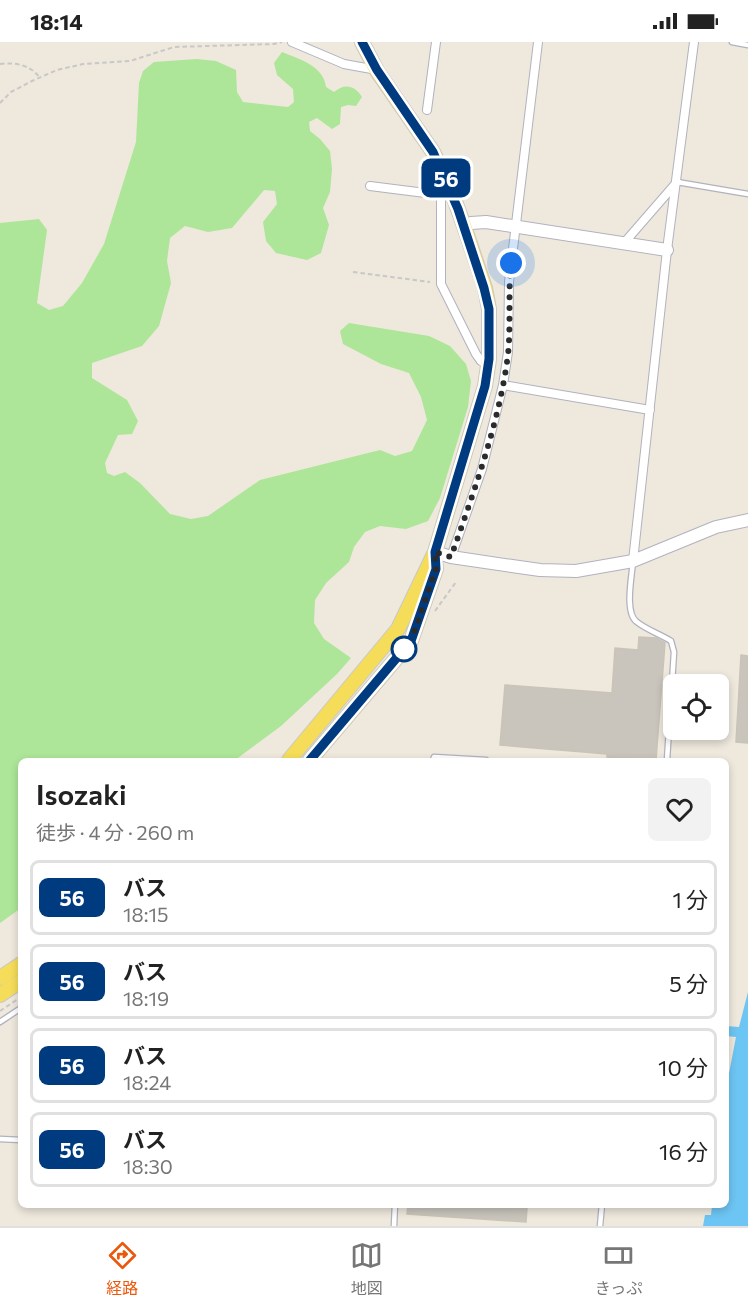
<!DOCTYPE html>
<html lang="ja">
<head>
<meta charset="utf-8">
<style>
  :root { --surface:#fff; --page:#f2f2f2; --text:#222; --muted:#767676; --line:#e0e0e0; --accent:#ea580c }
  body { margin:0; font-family:Commissioner,"Noto Sans JP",sans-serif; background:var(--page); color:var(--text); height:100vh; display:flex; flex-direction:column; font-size:22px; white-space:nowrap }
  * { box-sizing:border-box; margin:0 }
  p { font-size:20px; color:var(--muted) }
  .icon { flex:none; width:33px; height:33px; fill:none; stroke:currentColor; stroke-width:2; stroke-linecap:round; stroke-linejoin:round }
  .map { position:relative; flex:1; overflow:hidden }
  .sheet { position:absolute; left:18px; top:716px; width:711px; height:450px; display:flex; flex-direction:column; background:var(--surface); border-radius:9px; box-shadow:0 3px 9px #0003 }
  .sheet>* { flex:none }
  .badge { padding:0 12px; border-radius:9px; font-size:21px; line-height:39px }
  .fabs { position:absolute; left:663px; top:632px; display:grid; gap:12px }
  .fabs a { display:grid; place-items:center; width:66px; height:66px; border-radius:9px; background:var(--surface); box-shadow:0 3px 9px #0003; font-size:30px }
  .you { position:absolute; width:30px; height:30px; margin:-15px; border:4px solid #fff; border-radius:50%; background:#1a73e8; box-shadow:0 0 0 9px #1a73e833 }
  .map>.badge { position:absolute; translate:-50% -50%; box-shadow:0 0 0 3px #fff }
  .round { display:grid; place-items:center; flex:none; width:63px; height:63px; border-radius:9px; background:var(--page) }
  .headline { display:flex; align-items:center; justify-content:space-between; height:102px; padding:0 18px }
  h1 { font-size:28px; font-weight:600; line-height:45px }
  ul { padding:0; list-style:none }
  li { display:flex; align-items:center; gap:18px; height:75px; margin:0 12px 9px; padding:0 6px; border:3px solid var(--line); border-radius:9px }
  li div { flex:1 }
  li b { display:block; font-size:22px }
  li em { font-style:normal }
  li .badge { min-width:66px; font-weight:700; text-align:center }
  .status { display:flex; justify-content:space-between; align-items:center; height:42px; padding:0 30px; background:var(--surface); direction:ltr }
  .status svg { height:16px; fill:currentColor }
  .tabs { display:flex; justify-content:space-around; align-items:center; height:84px; border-top:2px solid var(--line); background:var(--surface); font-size:16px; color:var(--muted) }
  .tabs a { display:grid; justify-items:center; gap:3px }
  .tabs .current { color:var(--accent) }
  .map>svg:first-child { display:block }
  .green { fill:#ade698 }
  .water { fill:#6dc5f3 }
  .building { fill:#c9c5bd; stroke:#c9c4b7; stroke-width:1.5 }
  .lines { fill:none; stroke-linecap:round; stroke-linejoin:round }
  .lane-casing { stroke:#b1b2bf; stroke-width:7 }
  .street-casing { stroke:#b1b2bf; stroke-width:10 }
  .secondary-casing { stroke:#b1b2bf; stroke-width:14 }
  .primary-casing { stroke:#c8c8c8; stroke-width:16 }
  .path { stroke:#c8c8c8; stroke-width:2; stroke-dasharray:4.5 3; stroke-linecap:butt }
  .lane { stroke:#fff; stroke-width:4.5 }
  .street { stroke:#fff; stroke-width:8 }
  .secondary { stroke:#fff; stroke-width:12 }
  .primary { stroke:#f5dd5a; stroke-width:14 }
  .line-casing { stroke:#fff; stroke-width:14 }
  .line { stroke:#003b80; stroke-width:9 }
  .walk { stroke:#2b2b2b; stroke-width:6; stroke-dasharray:0 10.8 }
  .stop-dot { fill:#fff; stroke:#003b80; stroke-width:3 }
</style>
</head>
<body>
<div class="status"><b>18:14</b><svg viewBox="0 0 49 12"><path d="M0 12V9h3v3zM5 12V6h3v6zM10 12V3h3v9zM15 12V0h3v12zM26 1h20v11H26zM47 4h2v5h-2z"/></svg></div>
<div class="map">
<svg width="748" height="1184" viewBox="0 0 748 1184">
  <rect width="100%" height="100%" fill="#eee8dd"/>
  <path class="green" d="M282,10C299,17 324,24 326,45L334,50C344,41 355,43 362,55L356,64L348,63L341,65L340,82L332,87L317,76L309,80L310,89L320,97L330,109L332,127L330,150L323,166L329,183L321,211L307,218L276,211L266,199L263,180L277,162L275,149L264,148L232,186L208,190L185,184L170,196L167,219L171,241L159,284L142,304L92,321V336L127,358L138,379L132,392L118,393L105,421L107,431L114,434L125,430L140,441L170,472L191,477L208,474L260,438L380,408L395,414L412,409L427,378L421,355L409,331L381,322L343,302L340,289L349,281L429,294L450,304L466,322L471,339L468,365L440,456L428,479L406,487L380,484L365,490L354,505L349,520L326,541L315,558L314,581L324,597L351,616L337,632L281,684L235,718H21V866L0,881V181L39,177L47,188L37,261L49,268L63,264L82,241L104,202L136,100L139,41L143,29L154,20L197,17L216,19L236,28L237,50L243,60L288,65L294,60L293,47L277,33L274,21Z"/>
  <path class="water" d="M748,950V1184H703L705,1173H711L712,1163L726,1162V1047L736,995L726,994V984L739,985Z"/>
  <path class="building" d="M639,595L656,596L665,601L656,718L607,715V712L500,703L505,643L612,651L615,606L638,608Z
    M741,613L748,614V701L736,700Z
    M408,1162H474L527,1166L526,1180L407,1172Z"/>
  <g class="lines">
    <g class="lane-casing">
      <path id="lane" d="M732,0L748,3
        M677,140L748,152
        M633,519C632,534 624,571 637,580C647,588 660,592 671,599L674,610L667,718
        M433,718L434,715L486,718
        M0,980L21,966
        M0,1097L21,1098
        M394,1184L395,1162
        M600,1184L602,1162"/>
    </g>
    <g class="street-casing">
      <path id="street" d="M292,0L344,22L377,28
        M427,68L436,0
        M370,144L441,153
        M452,149L441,153V242L476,312L481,319L488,322
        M624,201L677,140
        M503,343L650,368
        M451,515L482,427L503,343L508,310L509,240L538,0
        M633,519L667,208L694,0"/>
    </g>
    <g class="secondary-casing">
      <path id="secondary" d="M464,184L471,181L486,180L667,208
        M435,510L451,515L512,524L540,528L576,529L633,519L716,485L748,478"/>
    </g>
    <g class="primary-casing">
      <path id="primary" d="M289,718L398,587L435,510L485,344L489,317V267L485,246L464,184L450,145L433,110L377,29L362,0
        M310,718L411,599L436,527L435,518
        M0,936L21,922
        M0,953L21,939"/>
    </g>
    <path class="path" d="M0,22C15,20 31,23 40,36
      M0,61L11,50L32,39L57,28L83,22L130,19L174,5L274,2L282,0
      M353,230L430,240
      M435,569L456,540
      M0,969L21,955"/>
    <use href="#lane" class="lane"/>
    <use href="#street" class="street"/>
    <use href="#secondary" class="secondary"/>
    <use href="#primary" class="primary"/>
  </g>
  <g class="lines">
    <g class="line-casing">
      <path id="line" d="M310,718L411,599L436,527L435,510L485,344L489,317V267L484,246L458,167L433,110L377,28L362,0"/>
    </g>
    <use href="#line" class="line"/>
    <path class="walk" d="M404,607L411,599L436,527L435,510L451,515C474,449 499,382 508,313C511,282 508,252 511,221"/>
  </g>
  <circle class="stop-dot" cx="404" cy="607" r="12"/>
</svg>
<div class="fabs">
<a><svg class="icon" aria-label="locate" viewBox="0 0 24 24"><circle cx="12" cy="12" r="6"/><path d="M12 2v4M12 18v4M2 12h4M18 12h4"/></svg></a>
</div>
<div class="you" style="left:511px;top:221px"></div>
<b class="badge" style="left:446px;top:136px;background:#003b80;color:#fff">56</b>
<section class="sheet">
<div class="headline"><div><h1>Isozaki</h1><p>徒歩 · 4 分 · 260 m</p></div><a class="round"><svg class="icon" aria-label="heart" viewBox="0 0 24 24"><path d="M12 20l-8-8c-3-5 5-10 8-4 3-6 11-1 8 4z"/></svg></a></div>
<ul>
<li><span class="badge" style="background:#003b80;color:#fff">56</span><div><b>バス</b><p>18:15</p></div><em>1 分</em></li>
<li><span class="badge" style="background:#003b80;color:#fff">56</span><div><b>バス</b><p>18:19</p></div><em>5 分</em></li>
<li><span class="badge" style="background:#003b80;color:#fff">56</span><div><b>バス</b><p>18:24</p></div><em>10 分</em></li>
<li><span class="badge" style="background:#003b80;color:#fff">56</span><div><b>バス</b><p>18:30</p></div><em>16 分</em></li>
</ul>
</section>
</div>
<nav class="tabs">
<a class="current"><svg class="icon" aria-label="directions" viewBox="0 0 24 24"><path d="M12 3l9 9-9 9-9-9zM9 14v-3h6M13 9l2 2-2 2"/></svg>経路</a>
<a><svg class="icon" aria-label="map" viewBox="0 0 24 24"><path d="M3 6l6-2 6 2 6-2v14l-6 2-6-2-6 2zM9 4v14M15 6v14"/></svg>地図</a>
<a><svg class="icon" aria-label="tickets" viewBox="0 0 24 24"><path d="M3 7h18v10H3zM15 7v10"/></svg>きっぷ</a>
</nav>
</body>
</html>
